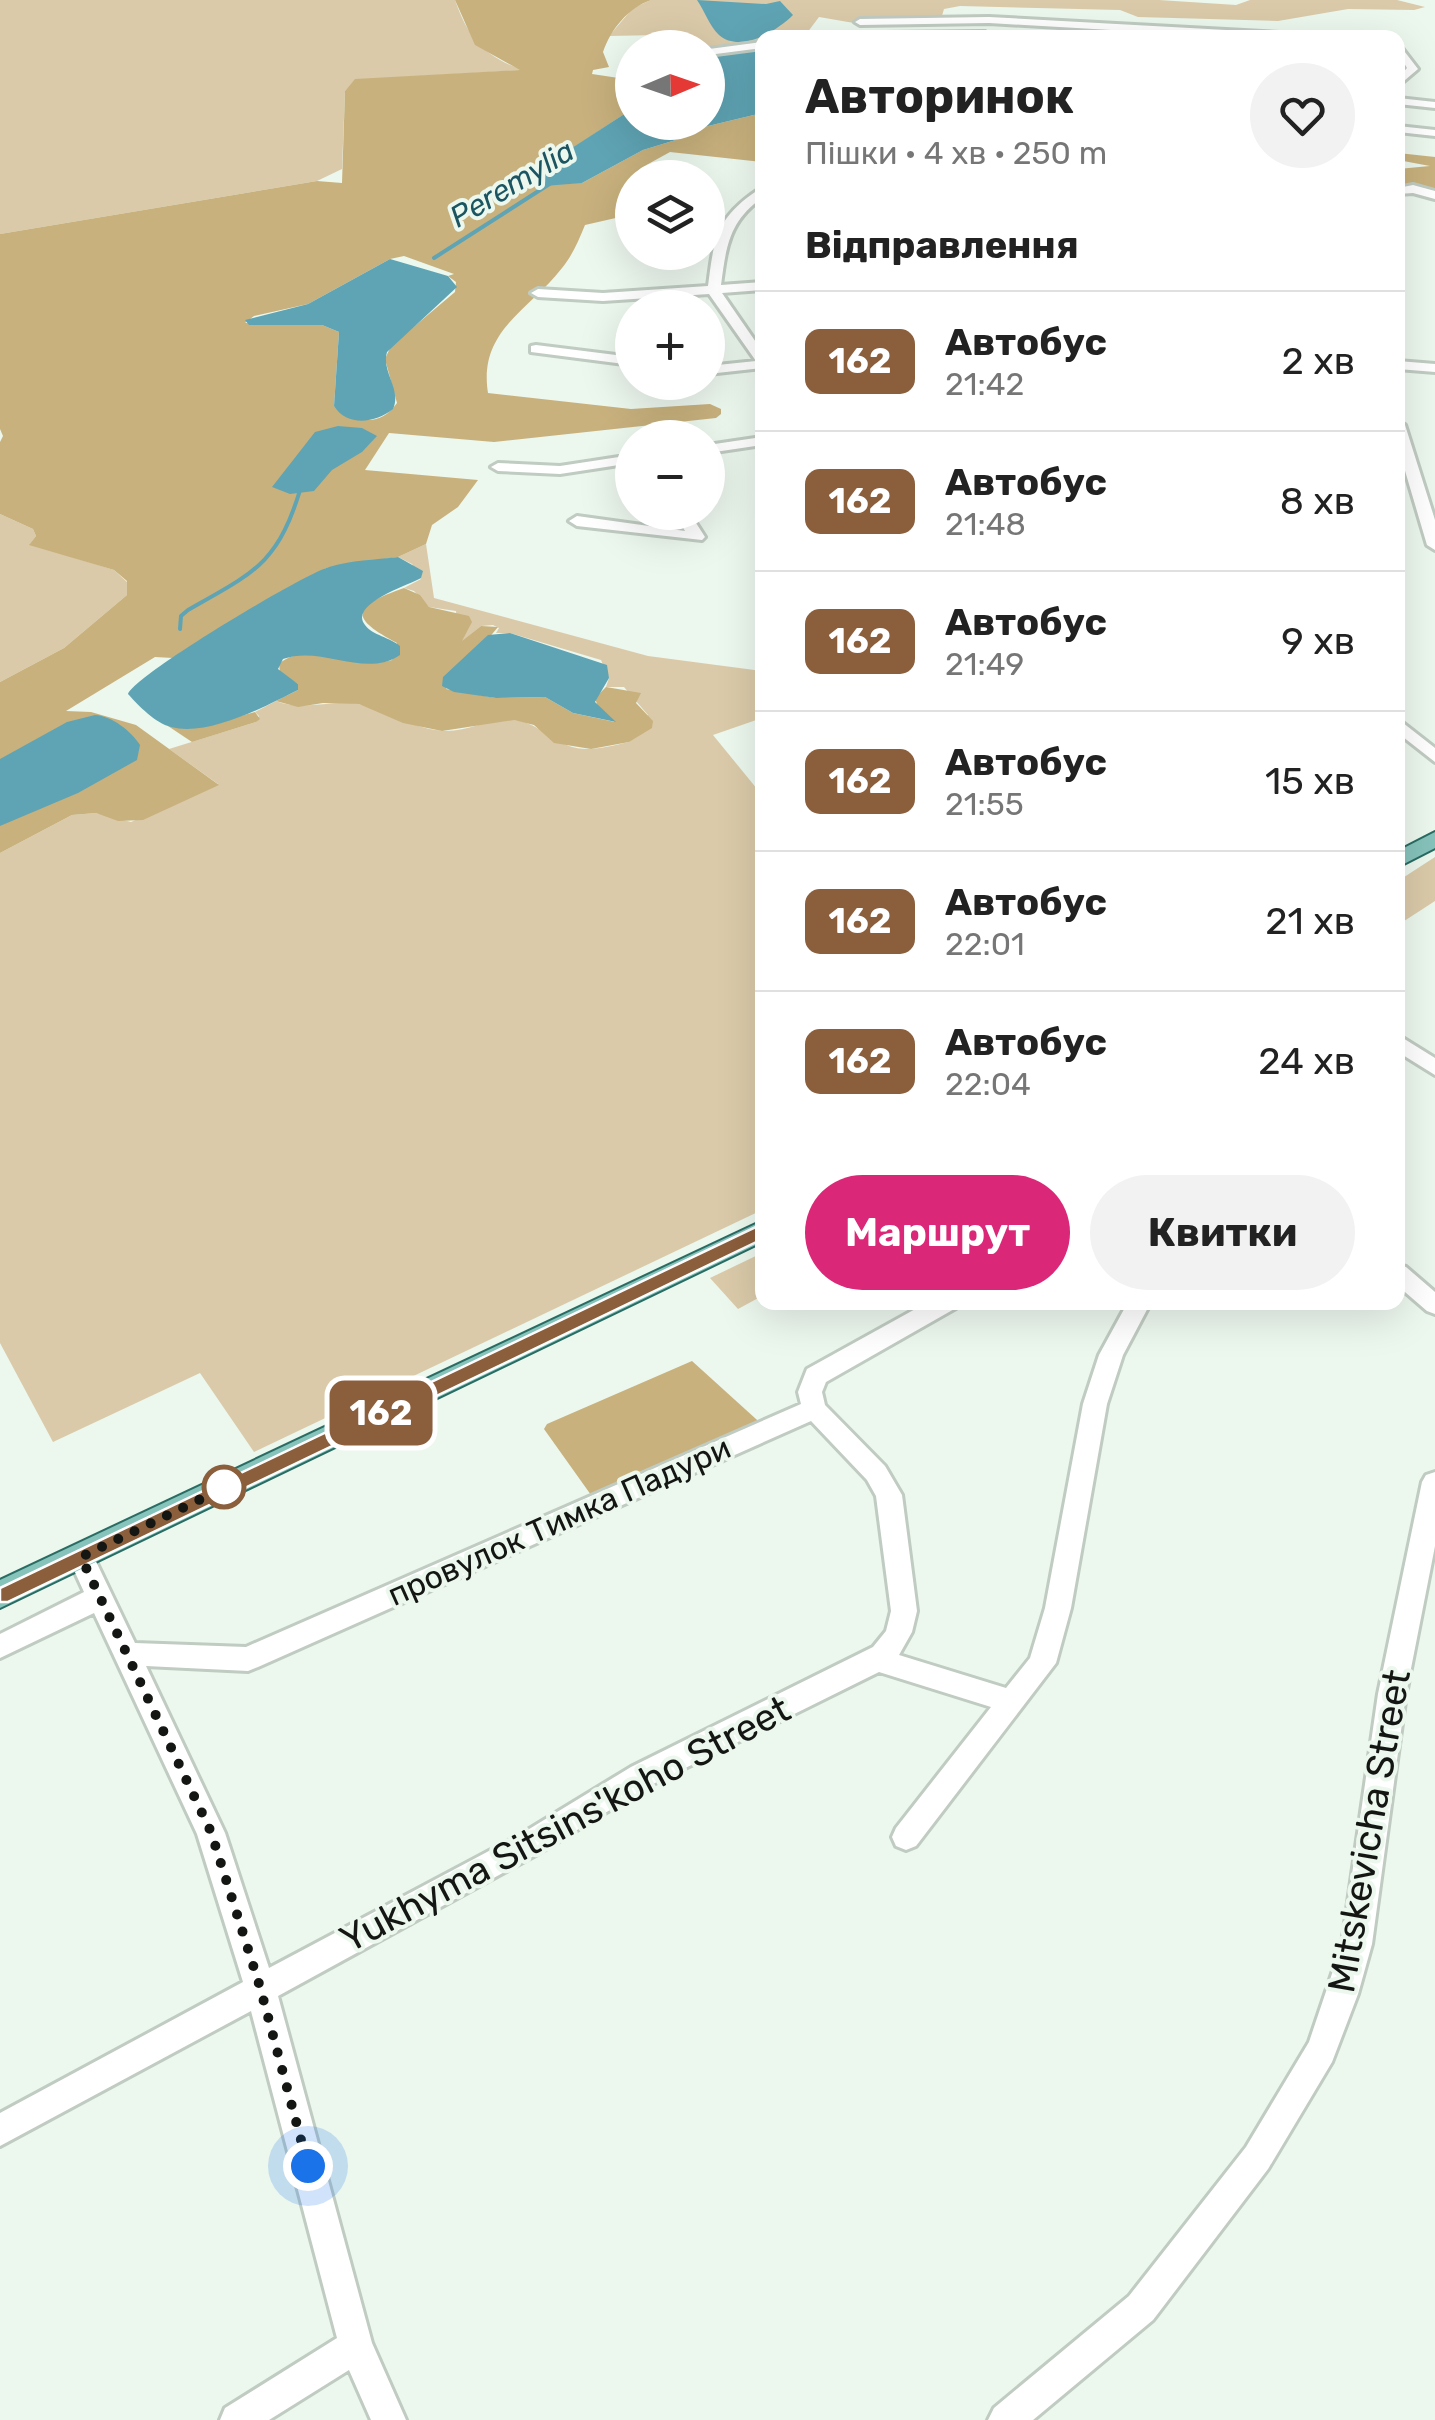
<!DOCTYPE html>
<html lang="uk">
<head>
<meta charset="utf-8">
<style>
  :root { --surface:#fff; --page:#f2f2f2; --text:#222; --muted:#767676; --line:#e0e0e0; --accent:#db2777 }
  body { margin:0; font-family:Rubik,sans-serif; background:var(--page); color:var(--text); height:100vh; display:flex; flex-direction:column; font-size:38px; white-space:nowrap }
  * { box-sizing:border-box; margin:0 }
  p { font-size:32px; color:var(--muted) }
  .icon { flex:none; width:55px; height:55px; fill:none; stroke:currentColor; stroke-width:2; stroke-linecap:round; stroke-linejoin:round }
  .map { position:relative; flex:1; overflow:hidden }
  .drawer { position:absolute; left:755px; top:30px; width:650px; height:1280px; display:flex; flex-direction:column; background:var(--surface); border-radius:20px; box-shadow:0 10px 40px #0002 }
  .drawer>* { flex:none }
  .badge { padding:0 20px; border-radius:15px; font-size:35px; line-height:65px }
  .needle { width:65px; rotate:88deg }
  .buttons { position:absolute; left:615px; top:30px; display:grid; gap:20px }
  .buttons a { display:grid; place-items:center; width:110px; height:110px; border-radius:50%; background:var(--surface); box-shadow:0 10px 40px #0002; font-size:50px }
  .you { position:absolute; width:50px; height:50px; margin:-25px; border:8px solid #fff; border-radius:50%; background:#1a73e8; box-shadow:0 0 0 15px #1a73e833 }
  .map>.badge { position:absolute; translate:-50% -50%; box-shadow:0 0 0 5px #fff }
  h2 { padding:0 50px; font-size:38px; line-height:90px }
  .round { display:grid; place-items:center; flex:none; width:105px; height:105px; border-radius:52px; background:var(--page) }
  .overview { display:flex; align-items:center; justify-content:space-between; height:170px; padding:0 50px }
  h1 { font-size:48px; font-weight:700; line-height:75px }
  .action { display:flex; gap:20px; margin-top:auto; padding:20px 50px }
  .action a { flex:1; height:115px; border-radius:60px; background:var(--accent); color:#fff; font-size:40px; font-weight:700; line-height:115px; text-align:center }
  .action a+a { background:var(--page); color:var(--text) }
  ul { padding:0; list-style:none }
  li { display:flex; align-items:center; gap:30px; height:140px; padding:0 50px; border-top:2px solid var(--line) }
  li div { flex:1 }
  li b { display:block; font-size:38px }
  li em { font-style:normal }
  li .badge { min-width:110px; font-weight:700; text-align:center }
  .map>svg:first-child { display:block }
  .green { fill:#dacaa9 }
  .forest { fill:#c8b17d; fill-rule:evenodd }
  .water { fill:#5fa4b4 }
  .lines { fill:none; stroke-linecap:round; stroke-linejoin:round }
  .stream { stroke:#5fa4b4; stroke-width:4 }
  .minor-casing { stroke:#c0cbc2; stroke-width:6 }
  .major-casing { stroke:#296c63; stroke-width:4 }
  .minor { fill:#fff; fill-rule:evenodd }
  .major { fill:#86c3bb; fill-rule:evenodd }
  .line { fill:#8b5e3c; stroke:#fff; stroke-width:2.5 }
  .walk { stroke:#131613; stroke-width:10; stroke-dasharray:0 18 }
  .stop-dot { fill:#fff; stroke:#8b5e3c; stroke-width:5 }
  .labels { text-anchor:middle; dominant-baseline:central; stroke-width:8; stroke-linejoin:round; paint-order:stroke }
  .far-water-label { font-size:30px; font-style:italic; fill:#1b5561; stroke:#ecf7ee }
  .street-label { font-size:32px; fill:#131613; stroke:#ecf7ee }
  .near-street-label { font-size:38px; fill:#131613; stroke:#ecf7ee }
</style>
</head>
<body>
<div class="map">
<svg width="1435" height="2420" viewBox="0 0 1435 2420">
  <rect width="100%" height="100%" fill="#ecf7ee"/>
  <path class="green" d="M0,0H455C468,38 485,57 523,70L355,80L345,91L342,169L317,181L0,234Z
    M651,0H1159L1236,5L1250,0H1397L1425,7L1414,10L1348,9L1278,21L1138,17L1120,10L960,6L944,9L941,19L854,23L819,17L804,37L762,38V47L714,56L708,53V48L665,47L657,35L609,36L633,8Z
    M0,514L33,529L36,536L30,544L114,570L127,582V595L64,648L0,682Z
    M426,544L434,598L648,656L762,671V718L713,735L762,795V1210L254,1452L200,1373L53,1442L0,1343V853L72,815L96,813L131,822L218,784L169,749L256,722L259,716L255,712L276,701C303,712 331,699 359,704C390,710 413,730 446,731C469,731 491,718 514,720C536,722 549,739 569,746C587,753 611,746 629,742L648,715L624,687H606L609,678L601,660L510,633H496L499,628L493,625L481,626L459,644L456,611L429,607L414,591L404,588L421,579L412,564L398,557Z
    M1435,857V901L1398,925V881Z
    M762,1253V1296L738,1309L710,1278Z"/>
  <path class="forest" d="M455,0H651C628,8 611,29 603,52L609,67L593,70L592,74L632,80V109L538,171L582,183L643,150L679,139V133L762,113V162L670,152L641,168L627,184L632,191V205L620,217L585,225C579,240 572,256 562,268C530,310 478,330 488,393L631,409L710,404L721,409V414L716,418L494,442L389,433L365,470L478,480L458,507L432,525L426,544L398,557L326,568L173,658L155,657L66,711L91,712L136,725L219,785L143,820L118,821L96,813L72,815L0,853V682L64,648L127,595V581L114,570L29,545L36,536L33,529L0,514V442L3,436L0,429V234L317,181L342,183L345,91L355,79L520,70L475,45ZM404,256L454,274L448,276L456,282L455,292L391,346L385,359L397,403C379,429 355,421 334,406L339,332L322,325L245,323L254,316L308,304L390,259Z
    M1398,153L1435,157V195L1407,189L1398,191V169L1430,166L1398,160Z
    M404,588L420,595L429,607L469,616L472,622L462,641L481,626L498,627L446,689L496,698L545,697L573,713L615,722L598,707L595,698L606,687L641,693L636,703L653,721L652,728L629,742L591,749L554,743L534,725L514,720L442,731L403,723L359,704L323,703L298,707L276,701L298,690V684L280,673L279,664C308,638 357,671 392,660L397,643C347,617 353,606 404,588Z
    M255,712L260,719L256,722L192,742L168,726L200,727Z
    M692,1361L768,1430L596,1502L544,1429L547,1424Z"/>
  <path class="water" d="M697,0L766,4L780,1L793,15C778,30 741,54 719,35C710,27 704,10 697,0Z
    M762,47V113L679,133V139L643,150L582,183L544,186L533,178L538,170L632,109V122H708V62L714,56Z
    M390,259L448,276L457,287L387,352C381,372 402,389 393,409C376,423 347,427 334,406L339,332L322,325H249L245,320L308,304Z
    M338,426L362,428L377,436L362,452L332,470L314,491L290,494L272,487L315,432Z
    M398,557L423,571L421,578C409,585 348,604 365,625C372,635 391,638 400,646V655C365,679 322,645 283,659L278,669L298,684V690C266,706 208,737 171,727C155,723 139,706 128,694C136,674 302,575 329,567C351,560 375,560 398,557Z
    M510,633L607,665L609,678L595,702L616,722L573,713L545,697L496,698L454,692L442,686L443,677L488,635Z
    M95,715C112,716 131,731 140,745L137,760L78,793L0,826V759L67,722Z"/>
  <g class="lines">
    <path class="stream" d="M434,258L551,183
      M180,629L181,616L188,610C255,572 278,564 301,487"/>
    <g class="minor-casing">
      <path id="minor" d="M989,17L1316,35L1321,38H1250L989,23L860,25L855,22L860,19Z
        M985,32L989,37L879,36L884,33Z
        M762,42V48L708,55L709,49Z
        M1398,43L1418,69L1398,86V78L1407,68L1398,53Z
        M1398,98L1435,102V108L1398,104Z
        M1398,126L1435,130V136L1398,132Z
        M1413,185L1435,191V199L1413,193L1398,194V188Z
        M758,190H762V198C729,221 726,247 721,285L762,282V290L722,293L762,351V368L708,374V366L756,361L709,294L603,301L538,297L531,293L538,289L603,293L708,286C714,239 716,218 758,190Z
        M536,345L632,357V365L531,352V346Z
        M1398,361L1435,364V372L1398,369Z
        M1398,421L1405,425L1435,520V550L1427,545L1398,447Z
        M762,437V445L708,453V445Z
        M632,455V463L560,474L498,471L491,467L498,463L560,466Z
        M674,512H689L705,537L702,540L577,526L569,521L577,516L685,531Z
        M1398,719L1435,748V762L1398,733Z
        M1398,1035L1435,1058V1075L1398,1052Z
        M1398,1265L1406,1267L1435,1292V1314L1427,1311L1398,1286Z
        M928,1302H959L956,1308L826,1382L822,1392L825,1405L885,1466L902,1495L917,1611L912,1632L899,1655L1006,1688L1030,1658L1045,1608L1083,1404L1099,1355L1128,1302H1151L1123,1355L1107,1404L1071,1608L1056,1663L916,1846L906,1850L896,1846L892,1837L896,1828L991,1707L879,1672L651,1785L541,1852L278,1996L372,2343L406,2420H371L349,2370L269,2420H220L225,2408L337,2338L251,2011L0,2146V2113L243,1982L197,1834L94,1613L0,1658V1634L84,1592L68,1557L72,1549L81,1546L90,1549L135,1643L246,1647L801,1404L798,1392L807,1369ZM811,1421L867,1480L876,1496L891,1611L886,1631L873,1647L631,1767L521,1834L269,1968L225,1833L146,1666L248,1671L258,1667Z
        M1435,1472V1546L1406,1694L1372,1944L1358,1994L1332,2062L1268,2169L1153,2320L1033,2420H988L994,2408L1129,2296L1246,2147L1309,2042L1342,1944L1378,1694L1422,1482L1426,1475Z"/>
    </g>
    <g class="major-casing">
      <path id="major" d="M1435,832V848L1398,867V851Z
        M762,1221V1242L0,1608V1580Z"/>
    </g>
    <use href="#minor" class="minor"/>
    <use href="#major" class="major"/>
  </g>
  <path class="line" d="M762,1224L772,1231L769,1236L8,1602H0V1588Z"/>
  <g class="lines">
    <path class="walk" d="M224,1487L228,1486L81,1557L211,1832L260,1987L308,2166"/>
  </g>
  <circle class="stop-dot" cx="224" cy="1487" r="20"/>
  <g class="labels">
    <g class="far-water-label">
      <text transform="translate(512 184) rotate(-31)">Peremylia</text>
    </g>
    <g class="street-label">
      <text transform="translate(559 1521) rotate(-24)">провулок Тимка Падури</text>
    </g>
    <g class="near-street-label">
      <text transform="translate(565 1824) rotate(-28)">Yukhyma Sitsins'koho Street</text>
      <text transform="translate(1369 1831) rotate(-80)">Mitskevicha Street</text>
    </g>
  </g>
</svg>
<div class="buttons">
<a><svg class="needle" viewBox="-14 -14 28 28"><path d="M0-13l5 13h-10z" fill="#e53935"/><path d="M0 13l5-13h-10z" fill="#767676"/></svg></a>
<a><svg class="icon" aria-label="layers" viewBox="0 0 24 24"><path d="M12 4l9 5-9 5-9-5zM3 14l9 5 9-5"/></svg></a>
<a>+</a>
<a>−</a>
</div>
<div class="you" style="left:308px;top:2166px"></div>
<b class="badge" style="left:381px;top:1413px;background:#8b5e3c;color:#fff">162</b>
<section class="drawer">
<div class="overview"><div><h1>Авторинок</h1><p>Пішки · 4 хв · 250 m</p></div><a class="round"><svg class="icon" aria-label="heart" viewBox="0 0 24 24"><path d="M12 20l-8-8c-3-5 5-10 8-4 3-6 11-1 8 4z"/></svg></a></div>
<h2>Відправлення</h2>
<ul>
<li><span class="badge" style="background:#8b5e3c;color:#fff">162</span><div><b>Автобус</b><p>21:42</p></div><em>2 хв</em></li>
<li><span class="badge" style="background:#8b5e3c;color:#fff">162</span><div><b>Автобус</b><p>21:48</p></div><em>8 хв</em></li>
<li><span class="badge" style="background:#8b5e3c;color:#fff">162</span><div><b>Автобус</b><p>21:49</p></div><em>9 хв</em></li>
<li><span class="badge" style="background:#8b5e3c;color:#fff">162</span><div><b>Автобус</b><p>21:55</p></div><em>15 хв</em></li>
<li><span class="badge" style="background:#8b5e3c;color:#fff">162</span><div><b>Автобус</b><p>22:01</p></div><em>21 хв</em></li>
<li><span class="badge" style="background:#8b5e3c;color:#fff">162</span><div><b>Автобус</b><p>22:04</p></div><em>24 хв</em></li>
</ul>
<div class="action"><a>Маршрут</a><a>Квитки</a></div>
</section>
</div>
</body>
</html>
